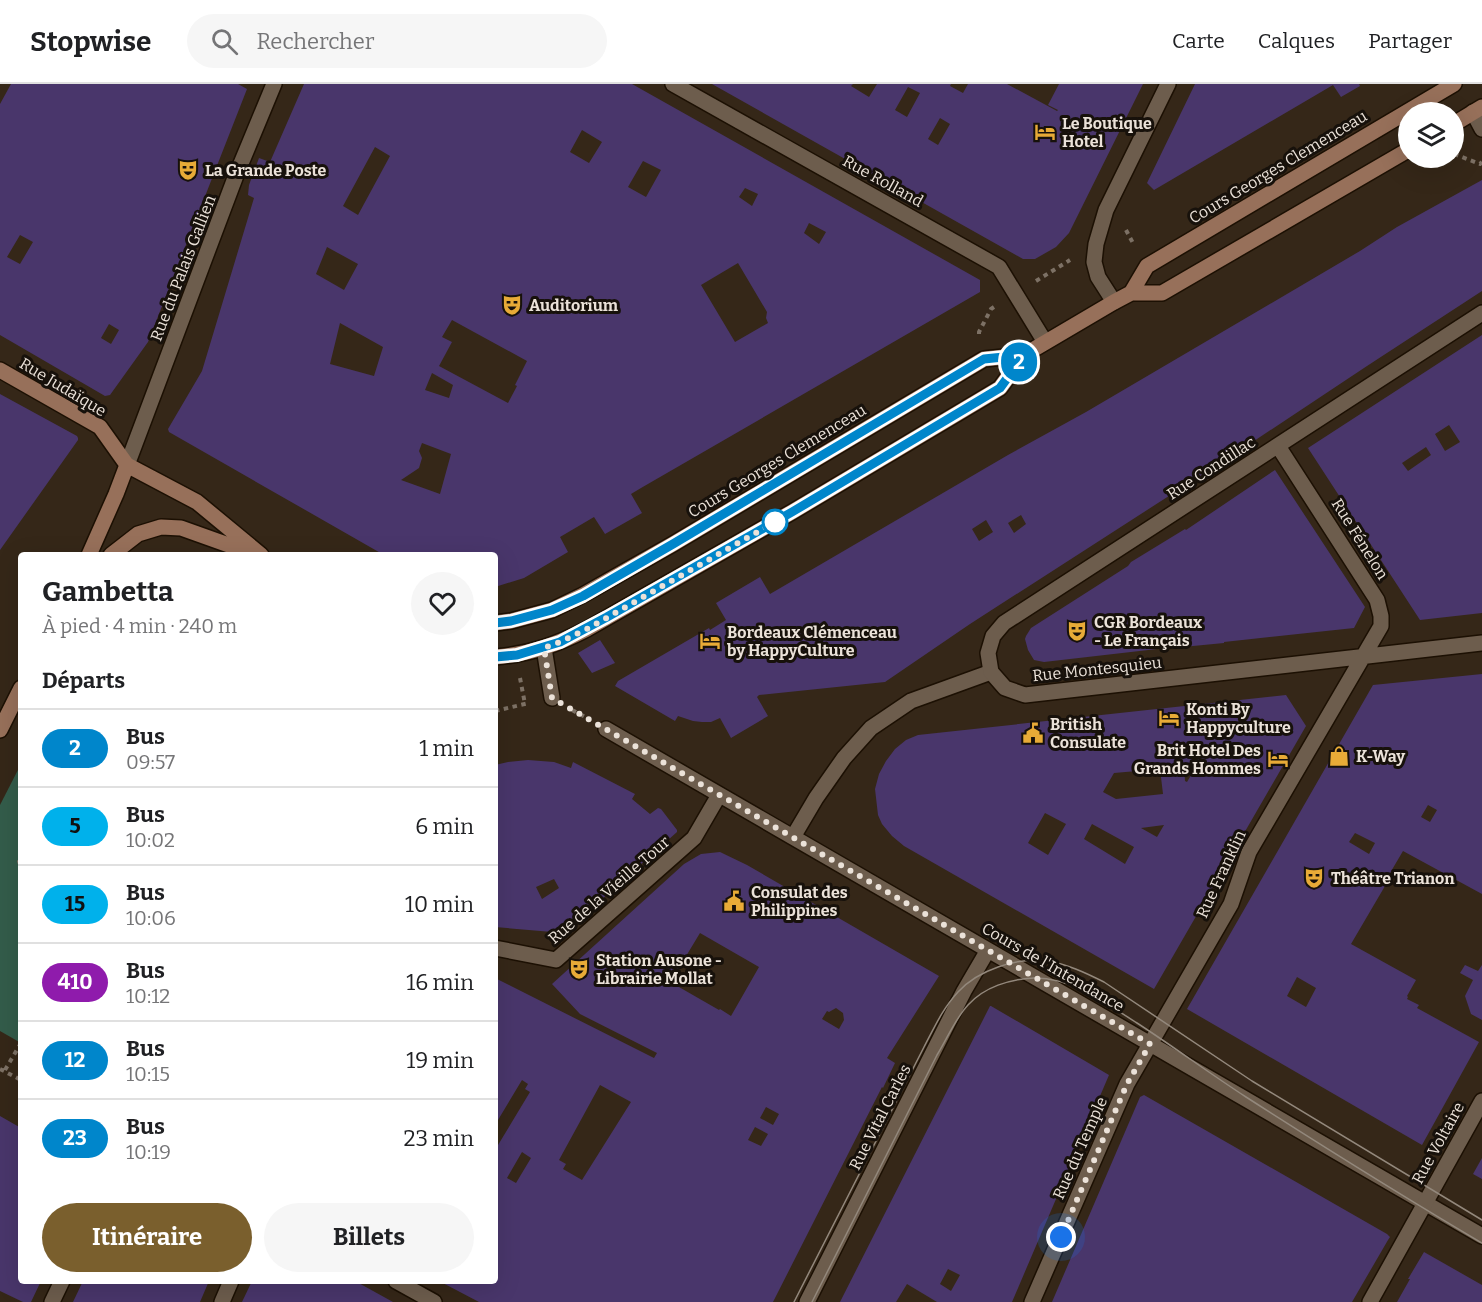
<!DOCTYPE html>
<html lang="fr">
<head>
<meta charset="utf-8">
<style>
  :root { --surface:#fff; --page:#f6f6f6; --text:#202124; --muted:#757577; --line:#e0e0e0; --accent:#7a5f2d }
  body { margin:0; font-family:Bitter,serif; background:var(--page); color:var(--text); height:100vh; display:flex; flex-direction:column; font-size:22px; white-space:nowrap }
  * { box-sizing:border-box; margin:0 }
  p { font-size:20px; color:var(--muted) }
  .icon { flex:none; width:33px; height:33px; fill:none; stroke:currentColor; stroke-width:2; stroke-linecap:round; stroke-linejoin:round }
  .map { position:relative; flex:1; overflow:hidden }
  .sheet { position:absolute; left:18px; top:468px; width:480px; height:732px; display:flex; flex-direction:column; background:var(--surface); border-radius:6px; box-shadow:0 6px 24px #0002 }
  .sheet>* { flex:none }
  .badge { padding:0 12px; border-radius:20px; font-size:21px; line-height:39px }
  .fabs { position:absolute; left:1398px; top:18px; display:grid; gap:12px }
  .fabs a { display:grid; place-items:center; width:66px; height:66px; border-radius:50%; background:var(--surface); box-shadow:0 6px 24px #0002; font-size:30px }
  .you { position:absolute; width:30px; height:30px; margin:-15px; border:4px solid #fff; border-radius:50%; background:#1a73e8; box-shadow:0 0 0 9px #1a73e833 }
  .map>.badge { position:absolute; translate:-50% -50%; box-shadow:0 0 0 3px #fff }
  h2 { padding:0 24px; font-size:22px; line-height:54px }
  .round { display:grid; place-items:center; flex:none; width:63px; height:63px; border-radius:32px; background:var(--page) }
  .summary { display:flex; align-items:center; justify-content:space-between; height:102px; padding:0 24px }
  h1 { font-size:28px; font-weight:700; line-height:45px }
  .cta { display:flex; gap:12px; margin-top:auto; padding:12px 24px }
  .cta a { flex:1; height:69px; border-radius:36px; background:var(--accent); color:#fff; font-size:24px; font-weight:700; line-height:69px; text-align:center }
  .cta a+a { background:var(--page); color:var(--text) }
  ul { padding:0; list-style:none }
  li { display:flex; align-items:center; gap:18px; height:78px; padding:0 24px; border-top:2px solid var(--line) }
  li div { flex:1 }
  li b { display:block; font-size:22px }
  li em { font-style:normal }
  li .badge { min-width:66px; font-weight:700; text-align:center }
  header { display:flex; align-items:center; gap:36px; box-sizing:border-box; height:84px; padding:0 30px; background:var(--surface); border-bottom:2px solid var(--line) }
  header strong { font-size:28px }
  nav { display:flex; gap:33px; margin-inline-start:auto; font-size:21px }
  .search { width:420px; height:54px; background:var(--page); display:flex; align-items:center; gap:15px; box-sizing:border-box; padding:0 21px; border-radius:33px; color:var(--muted); font-size:22px }
  .map>svg:first-child { display:block }
  .green { fill:#335c4a }
  .building { fill:#49366b; fill-rule:evenodd }
  .lines { fill:none; stroke-linecap:round; stroke-linejoin:round }
  .service-casing { stroke:#1c1003; stroke-width:18 }
  .pedestrian-casing { stroke:#1c1003; stroke-width:18 }
  .minor-casing { stroke:#1c1003; stroke-width:18 }
  .tertiary-casing { stroke:#1c1003; stroke-width:18 }
  .secondary-casing { stroke:#1c1003; stroke-width:18 }
  .path { stroke:#7d7165; stroke-width:4; stroke-dasharray:4.5 4.5; stroke-linecap:butt }
  .service { stroke:#6d5d4d; stroke-width:15 }
  .pedestrian { stroke:#6d5d4d; stroke-width:15 }
  .minor { stroke:#6d5d4d; stroke-width:15 }
  .tertiary { stroke:#6d5d4d; stroke-width:15 }
  .secondary { stroke:#97705a; stroke-width:15 }
  .tram { stroke:#93887c; stroke-width:1.5 }
  .line-casing { stroke:#fff; stroke-width:14 }
  .line { stroke:#0086cb; stroke-width:9 }
  .walk { stroke:#ebe2d9; stroke-width:6; stroke-dasharray:0 10.8 }
  .stop-dot { fill:#fff; stroke:#0086cb; stroke-width:3 }
  .labels { text-anchor:middle; dominant-baseline:central; stroke-width:6; stroke-linejoin:round; paint-order:stroke }
  .poi-label { font-size:16px; font-weight:bold; fill:#ebe2d9; stroke:#17110b; text-anchor:start }
  .street-label { font-size:16px; fill:#ebe2d9; stroke:#17110b }
</style>
</head>
<body>
<header>
<strong>Stopwise</strong>
<div class="search"><svg class="icon" aria-label="search" viewBox="0 0 24 24"><circle cx="10" cy="10" r="6"/><path d="M15 15l6 6"/></svg>Rechercher</div>
<nav><a>Carte</a><a>Calques</a><a>Partager</a></nav>
</header>
<div class="map">
<svg width="1482" height="1218" viewBox="0 0 1482 1218">
  <rect width="100%" height="100%" fill="#352718"/>
  <path class="green" d="M21,680V959L0,947V721Z"/>
  <path class="building" d="M11,0H238L247,5L148,258L110,311L105,312L0,251V20ZM20,151L33,158L20,180L7,173ZM109,240L119,246L111,260L101,254Z
    M304,0H632L980,196V208L641,404L631,410L642,429L605,450L594,433L560,453L568,468L524,494L495,503V471H384L169,348L168,345L202,287L254,114L248,111L249,101L259,74L270,78ZM582,46L602,58L589,79L570,68ZM375,63L390,72L358,131L343,122ZM643,77L661,86L646,113L628,103ZM745,104L758,110L752,122L739,113ZM809,139L826,148L819,160L804,149ZM327,163L358,180L344,206L316,190ZM738,179L767,228L766,234L768,239L735,258L701,201ZM452,236L527,277L515,301L517,302L508,319L439,282L452,258L442,253ZM340,239L383,263L374,292L330,280ZM432,289L453,301L449,314L425,306ZM422,359L451,370L440,410L401,396L419,384L422,374L419,367Z
    M712,0H853L851,2L869,13L877,0H951L950,2L963,9L968,0H1007L1057,27L1058,26L1048,21L1059,0H1143L1069,149L1056,163L1035,175H1023ZM908,3L920,9L907,33L895,26ZM940,34L950,40L938,61L928,55Z
    M1195,0H1359L1360,2L1341,13L1333,1L1154,106L1147,99Z
    M1482,96V207L1367,282L1245,363L970,540L885,598L759,611L757,613L768,632L731,654L720,634L711,638H702L693,637L678,632L675,637L615,602L618,597L709,544L710,546L726,536L716,519L760,493L770,510L1008,371L1086,328L1360,167L1397,143ZM1021,431L1026,440L1014,449L1008,439ZM986,436L993,448L979,457L972,445Z
    M1482,251V529L1420,536L1308,364ZM1449,341L1460,358L1445,367L1435,350ZM1426,363L1431,371L1408,387L1402,379Z
    M0,310L77,352L78,354V356L0,466Z
    M1275,386L1365,523L1354,544L1224,558V559L1162,565H1157L1044,578L1034,576L1028,566L1025,555L1026,552L1031,544L1128,482L1131,478L1185,445L1186,446Z
    M600,556L615,579L592,589L578,569Z
    M1482,590V810L1403,767L1383,801L1385,802L1351,860L1416,896L1407,912L1408,913L1407,915L1419,921L1417,924L1479,958L1422,1061L1187,925L1373,601ZM1428,721L1437,726L1430,738L1421,733ZM1355,749L1375,759L1369,770L1349,758ZM1297,893L1316,904L1306,923L1287,912Z
    M1286,611L1306,642L1154,905L904,762L892,752L882,740L878,731L875,705L879,690L886,677L895,665L906,656L918,651ZM1197,681L1187,698L1185,697L1184,682ZM1160,685L1163,710L1116,715L1103,708L1114,689ZM1045,729L1066,740L1048,771L1028,759ZM1092,740L1134,763L1125,780L1084,755ZM1164,741L1157,753L1141,744Z
    M528,676L554,678L571,684L573,678L635,710L632,715L650,730L658,724L661,725L677,746V748L564,849L495,843V681L508,678ZM554,795L559,804L542,815L536,803Z
    M720,768L747,781L939,892L887,974L895,979L883,1004L882,1003L773,1218H479L439,1197H495V1066L530,1008L525,1005L528,1000L522,996L495,1041V894L654,974L657,969L580,930L552,900L684,780L701,770ZM700,849L759,883L731,932L720,925L719,926L672,899L673,897H671ZM836,924L843,929L844,936L839,945L822,935L827,927L829,928ZM600,1001L631,1018L582,1096L563,1085L566,1080L559,1076ZM766,1023L779,1030L773,1041L760,1034ZM755,1043L768,1050L761,1062L748,1056ZM522,1068L531,1074L516,1099L507,1094Z
    M1465,881L1478,887L1482,881V936L1471,930L1465,912L1473,896L1460,889Z
    M990,922H991L1109,991L1012,1218H937L907,1200L896,1218H840ZM948,1185L960,1191L951,1207L940,1200Z
    M1144,1011L1387,1150L1390,1153L1388,1156L1352,1218H1052L1140,1013Z
    M0,1032L21,1044V1197H41L31,1218H23L0,1207Z
    M1482,1074V1095L1473,1090Z
    M1424,1168L1482,1201V1218H1397L1410,1195H1408Z
    M83,1197H209L200,1218H73Z
    M252,1197H355L393,1218H242Z"/>
  <g class="lines">
    <g class="service-casing">
      <path id="service" d="M544,564L552,614"/>
    </g>
    <g class="pedestrian-casing">
      <path id="pedestrian" d="M606,645L1482,1152
        M793,753L816,714L844,674L871,644L911,617L991,588
        M396,1197L434,1218
        M222,1218L231,1197
        M807,1218L964,907L988,866"/>
    </g>
    <g class="minor-casing">
      <path id="minor" d="M673,0L999,183L1045,258
        M1473,28L1482,45
        M1482,229L1004,539L993,552L988,569L991,588L1005,604L1025,611L1482,559
        M127,381L235,94L274,0
        M495,864L556,876L694,754L719,711
        M52,1218L62,1197
        M1032,1218L1127,1000L1231,820L1249,768L1381,542V532L1377,516L1278,362
        M1370,1218L1482,1017"/>
    </g>
    <g class="tertiary-casing">
      <path id="tertiary" d="M1114,218L1098,193L1094,178L1096,160L1106,126L1168,0"/>
    </g>
    <g class="secondary-casing">
      <path id="secondary" d="M1454,40L1482,23
        M1131,209L1147,182L1454,0
        M0,286L100,343L127,381L197,418L261,471
        M89,471L116,410L127,381
        M111,471L138,450L161,443L181,444L251,469
        M495,539L511,537L552,526L583,511L673,460L984,275L1024,271
        M495,573C530,570 556,561 587,545L792,428L985,313L1000,304L1024,271L1114,218L1131,209H1162L1408,66
        M0,646L21,604"/>
    </g>
    <path class="path" d="M1454,70L1480,80L1482,78
      M1126,146L1134,161
      M1036,197L1070,176
      M979,250V248L991,225L994,223
      M520,594L525,620
      M572,626L587,634
      M495,627L529,619
      M21,768L19,777L21,783
      M0,985L21,996
      M5,986L21,959"/>
    <use href="#service" class="service"/>
    <use href="#pedestrian" class="pedestrian"/>
    <use href="#minor" class="minor"/>
    <use href="#tertiary" class="tertiary"/>
    <use href="#secondary" class="secondary"/>
    <path class="tram" d="M794,1218L924,963C934,944 943,924 958,908C978,886 1017,873 1047,877C1067,880 1086,889 1104,898L1252,997L1482,1136
      M812,1218L937,971C947,955 955,935 968,921C984,903 1010,895 1034,894C1071,893 1107,920 1137,939C1174,963 1209,989 1246,1013C1324,1063 1402,1112 1482,1159"/>
  </g>
  <g class="lines">
    <g class="line-casing">
      <path id="line" d="M495,539L511,537L552,526L583,512L673,460L984,275L1024,271L1000,304L792,428L607,533L560,558L517,571L495,573"/>
    </g>
    <use href="#line" class="line"/>
    <path class="walk" d="M775,438L587,545L560,558L544,564L552,614L1150,960L1127,1000L1061,1153"/>
  </g>
  <defs>
    <g id="hotel-bare" transform="scale(1.62)"><path d="M-6-4.5h1.5V1H6V5H4.5V3h-9V5H-6ZM-4 0a1.8 1.8 0 1 1 3.6 0ZM.5 0V-2.5h3Q6-2.5 6 0Z" fill="#e8ab37" stroke="#17110b" stroke-width="2.5" paint-order="stroke"/></g>
    <g id="theatre-bare" transform="scale(1.62)"><path d="M-5-5.5Q0-4 5-5.5V0Q5 5 0 6Q-5 5-5 0ZM-3.3-2.5H-1v1.5H-3.3ZM1-2.5H3.3v1.5H1ZM-2.8 1Q0 5.5 2.8 1Z" fill="#e8ab37" stroke="#17110b" stroke-width="2.5" paint-order="stroke"/></g>
    <g id="civic-bare" transform="scale(1.62)"><path d="M-.6-6.5H3V-4.5H.6V-3L4-1V1h2V6H-6V1h2V-1L-.6-3ZM-1.2 2.5V6h2.4V2.5Z" fill="#e8ab37" stroke="#17110b" stroke-width="2.5" paint-order="stroke"/></g>
    <g id="shop-bare" transform="scale(1.62)"><path d="M-5-2.5h2.3a2.7 3.5 0 0 1 5.4 0H5L5.5 6h-11ZM-1.5-2.5h3a1.5 2.3 0 0 0-3 0Z" fill="#e8ab37" stroke="#17110b" stroke-width="2.5" paint-order="stroke"/></g>
  </defs>
  <g fill-rule="evenodd">
    <use href="#hotel-bare" x="1045" y="48"/>
    <use href="#theatre-bare" x="188" y="86"/>
    <use href="#theatre-bare" x="512" y="221"/>
    <use href="#theatre-bare" x="1077" y="547"/>
    <use href="#hotel-bare" x="710" y="557"/>
    <use href="#hotel-bare" x="1169" y="634"/>
    <use href="#civic-bare" x="1033" y="649"/>
    <use href="#shop-bare" x="1339" y="672"/>
    <use href="#hotel-bare" x="1278" y="675"/>
    <use href="#theatre-bare" x="1314" y="794"/>
    <use href="#civic-bare" x="734" y="817"/>
    <use href="#theatre-bare" x="579" y="885"/>
  </g>
  <circle class="stop-dot" cx="775" cy="438" r="12"/>
  <g class="labels">
    <g class="poi-label">
      <text x="1062" y="39">Le Boutique<tspan x="1062" dy="18">Hotel</tspan></text>
      <text x="205" y="86">La Grande Poste</text>
      <text x="529" y="221">Auditorium</text>
      <text x="1094" y="538">CGR Bordeaux<tspan x="1094" dy="18">- Le Français</tspan></text>
      <text x="727" y="548">Bordeaux Clémenceau<tspan x="727" dy="18">by HappyCulture</tspan></text>
      <text x="1186" y="625">Konti By<tspan x="1186" dy="18">Happyculture</tspan></text>
      <text x="1050" y="640">British<tspan x="1050" dy="18">Consulate</tspan></text>
      <text x="1261" y="666" text-anchor="end">Brit Hotel Des<tspan x="1261" dy="18">Grands Hommes</tspan></text>
      <text x="1356" y="672">K-Way</text>
      <text x="1331" y="794">Théâtre Trianon</text>
      <text x="751" y="808">Consulat des<tspan x="751" dy="18">Philippines</tspan></text>
      <text x="596" y="876">Station Ausone -<tspan x="596" dy="18">Librairie Mollat</tspan></text>
    </g>
    <g class="street-label">
      <text transform="translate(1278 83) rotate(-31)">Cours Georges Clemenceau</text>
      <text transform="translate(883 97) rotate(29)">Rue Rolland</text>
      <text transform="translate(183 184) rotate(-69)">Rue du Palais Gallien</text>
      <text transform="translate(63 303) rotate(31)">Rue Judaïque</text>
      <text transform="translate(777 377) rotate(-31)">Cours Georges Clemenceau</text>
      <text transform="translate(1211 384) rotate(-33)">Rue Condillac</text>
      <text transform="translate(1360 455) rotate(58)">Rue Fénelon</text>
      <text transform="translate(1097 585) rotate(-6)">Rue Montesquieu</text>
      <text transform="translate(1221 790) rotate(-65)">Rue Franklin</text>
      <text transform="translate(609 806) rotate(-41)">Rue de la Vieille Tour</text>
      <text transform="translate(1053 883) rotate(30)">Cours de l'Intendance</text>
      <text transform="translate(880 1033) rotate(-63)">Rue Vital Carles</text>
      <text transform="translate(1438 1059) rotate(-61)">Rue Voltaire</text>
      <text transform="translate(1080 1064) rotate(-66)">Rue du Temple</text>
    </g>
  </g>
</svg>
<div class="fabs">
<a><svg class="icon" aria-label="layers" viewBox="0 0 24 24"><path d="M12 4l9 5-9 5-9-5zM3 14l9 5 9-5"/></svg></a>
</div>
<div class="you" style="left:1061px;top:1153px"></div>
<b class="badge" style="left:1019px;top:278px;background:#0086cb;color:#fff">2</b>
<section class="sheet">
<div class="summary"><div><h1>Gambetta</h1><p>À pied · 4 min · 240 m</p></div><a class="round"><svg class="icon" aria-label="heart" viewBox="0 0 24 24"><path d="M12 20l-8-8c-3-5 5-10 8-4 3-6 11-1 8 4z"/></svg></a></div>
<h2>Départs</h2>
<ul>
<li><span class="badge" style="background:#0086cb;color:#fff">2</span><div><b>Bus</b><p>09:57</p></div><em>1 min</em></li>
<li><span class="badge" style="background:#00b1eb;color:#111">5</span><div><b>Bus</b><p>10:02</p></div><em>6 min</em></li>
<li><span class="badge" style="background:#00b1eb;color:#111">15</span><div><b>Bus</b><p>10:06</p></div><em>10 min</em></li>
<li><span class="badge" style="background:#8f1bac;color:#fff">410</span><div><b>Bus</b><p>10:12</p></div><em>16 min</em></li>
<li><span class="badge" style="background:#0086cb;color:#fff">12</span><div><b>Bus</b><p>10:15</p></div><em>19 min</em></li>
<li><span class="badge" style="background:#0086cb;color:#fff">23</span><div><b>Bus</b><p>10:19</p></div><em>23 min</em></li>
</ul>
<div class="cta"><a>Itinéraire</a><a>Billets</a></div>
</section>
</div>
</body>
</html>
